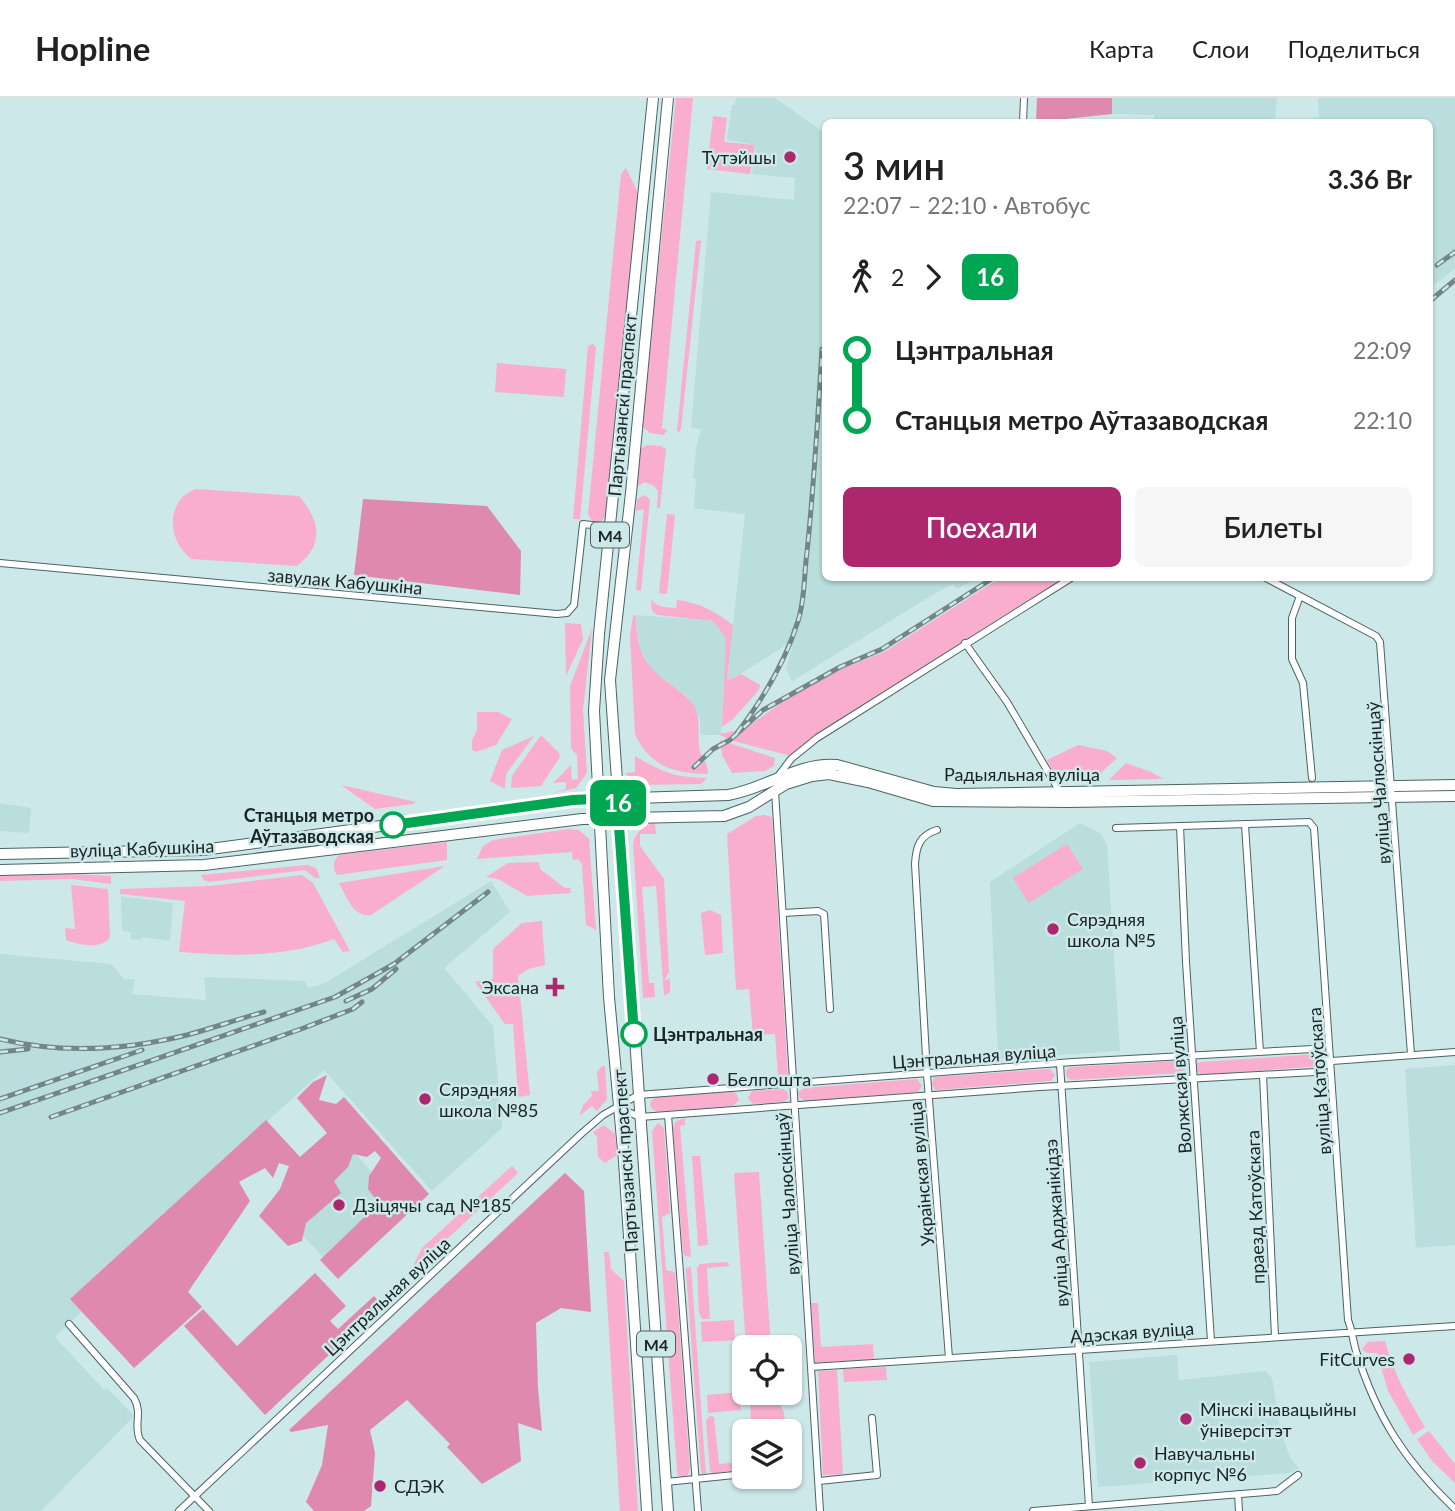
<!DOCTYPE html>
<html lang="ru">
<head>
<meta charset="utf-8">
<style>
  :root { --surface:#fff; --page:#f6f6f6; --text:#222; --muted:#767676; --line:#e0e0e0; --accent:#ad276f }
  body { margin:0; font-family:Lato,sans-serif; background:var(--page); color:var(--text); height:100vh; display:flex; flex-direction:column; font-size:26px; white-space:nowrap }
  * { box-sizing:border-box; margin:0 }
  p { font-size:23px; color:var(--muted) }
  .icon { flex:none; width:38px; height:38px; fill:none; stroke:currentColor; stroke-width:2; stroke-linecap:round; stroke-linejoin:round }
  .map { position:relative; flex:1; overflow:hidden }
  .sheet { position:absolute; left:822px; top:21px; width:611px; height:462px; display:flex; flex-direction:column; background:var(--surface); border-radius:10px; box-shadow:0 2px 5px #0004 }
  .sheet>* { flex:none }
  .badge { padding:0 14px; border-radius:10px; font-size:24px; line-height:46px }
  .buttons { position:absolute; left:732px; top:1237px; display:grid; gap:14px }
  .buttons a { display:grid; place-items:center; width:70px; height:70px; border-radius:10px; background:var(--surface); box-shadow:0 2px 5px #0004; font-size:35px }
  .map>.badge { position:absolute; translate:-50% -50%; box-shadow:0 0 0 4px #fff }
  .legs { display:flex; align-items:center; gap:10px; height:77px; padding:0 21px; font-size:23px }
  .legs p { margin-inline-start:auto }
  .summary { display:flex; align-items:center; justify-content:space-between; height:119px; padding:0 21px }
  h1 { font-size:38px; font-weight:600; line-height:52px }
  .action { display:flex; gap:14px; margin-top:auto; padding:14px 21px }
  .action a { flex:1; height:80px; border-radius:10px; background:var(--accent); color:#fff; font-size:28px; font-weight:600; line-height:80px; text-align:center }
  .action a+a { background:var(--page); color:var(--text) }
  ul { padding:0 21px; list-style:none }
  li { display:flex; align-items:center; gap:24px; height:70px; font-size:26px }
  li i { display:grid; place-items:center; width:10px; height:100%; margin:0 9px; background:currentColor }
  li i::after { content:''; width:18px; height:18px; margin:-9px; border:5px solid; border-radius:50%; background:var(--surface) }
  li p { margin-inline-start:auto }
  li:first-child i { background:linear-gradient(#0000 50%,currentColor 0) }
  li:last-child i { background:linear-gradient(currentColor 50%,#0000 0) }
  header { display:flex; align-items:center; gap:42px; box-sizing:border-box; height:98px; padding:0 35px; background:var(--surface); border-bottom:2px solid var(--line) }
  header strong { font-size:33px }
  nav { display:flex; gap:38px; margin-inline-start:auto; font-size:24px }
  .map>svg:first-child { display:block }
  .built { fill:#baddde }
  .green { fill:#f8aecc }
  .forest { fill:#df89ae }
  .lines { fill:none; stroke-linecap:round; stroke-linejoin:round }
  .street-casing { stroke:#4b6364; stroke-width:8 }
  .primary-casing { stroke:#4b6364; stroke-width:12 }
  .street { stroke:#fff; stroke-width:6 }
  .primary { stroke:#fff; stroke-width:10 }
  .rail-casing { stroke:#738586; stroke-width:5 }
  .rail { stroke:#cde8e9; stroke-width:2.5; stroke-dasharray:8; stroke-linecap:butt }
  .line-1-casing { stroke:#fff; stroke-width:16 }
  .line-1 { stroke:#00a651; stroke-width:10 }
  .poi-dot { fill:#ad276f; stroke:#cde8e9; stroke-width:2.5 }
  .stop-1-dot { fill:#fff; stroke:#00a651; stroke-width:3.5 }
  .labels { text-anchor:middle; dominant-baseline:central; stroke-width:5; stroke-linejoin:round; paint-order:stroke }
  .shield { fill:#cde8e9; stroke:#505f5f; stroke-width:2 }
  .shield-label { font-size:16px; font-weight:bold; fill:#1a2424 }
  .poi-label { font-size:18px; fill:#1a2424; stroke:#cde8e9; text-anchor:start }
  .street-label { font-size:18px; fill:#1a2424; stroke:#cde8e9 }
  .stop-label { font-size:18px; font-weight:bold; fill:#1a2424; stroke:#cde8e9; text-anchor:end }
</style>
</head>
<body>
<header>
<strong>Hopline</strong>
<nav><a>Карта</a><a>Слои</a><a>Поделиться</a></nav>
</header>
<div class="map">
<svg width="1455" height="1413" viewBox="0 0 1455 1413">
  <rect width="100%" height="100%" fill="#cde8e9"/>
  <path class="built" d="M736,0H775L826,36V480H976L957,491L953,486L931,498L792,583L786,571L792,549L786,547L727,584L745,416L694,410L696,381L693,380L696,350L701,331L691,330L711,94L794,102L795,80L752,76L756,47L727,42L732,7H735Z
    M1112,0H1277L1275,22L1260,21V24L1172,22L1171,24H1154V17L1112,16Z
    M1318,0H1455V171L1451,174L1430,189V24H1314V20L1319,19Z
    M636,517L713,523L727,540L721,637H700V621L688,599L650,571L638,546Z
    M0,705L31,710L29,735L0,733Z
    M1080,725L1100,735L1107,747L1120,953L998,961L990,784Z
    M491,783L510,814L444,870L493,928L502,1030L432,1093L324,972L72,1199L83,1212L55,1239L104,1292L107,1290L134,1318L41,1413H0V856L111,866L124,881H135L132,896L206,902L204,879L305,883L308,890L325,885Z
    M121,798L173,805L170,843L143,839L141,842L131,841V834L122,833Z
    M1455,967V1147L1416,1150L1405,971Z
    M351,1051L395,1100L327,1164L282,1114Z
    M1177,1257L1179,1282L1266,1273L1272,1280L1280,1330L1287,1351L1291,1361L1299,1370L1289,1375L1098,1389L1089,1264Z"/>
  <path class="green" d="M676,0H693L662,330L667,332L664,337L650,335L642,328Z
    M713,18L727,20L724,44L755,47L750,76L707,71Z
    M626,70L638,95L606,417L601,424L592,423L588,416L621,76Z
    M701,142L681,331L679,334L677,333L696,143Z
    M593,246L596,249L580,421H573L588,248Z
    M497,265L566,271L564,299L495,294Z
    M647,347L661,348L666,351L660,410H657L658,393L654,388L645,384L636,389L640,351Z
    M196,391L299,398C320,423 325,446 297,468L191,461C186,456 179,449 177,443C168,423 174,398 196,391Z
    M645,397L650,402L641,493L636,492L644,411L636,413L637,401Z
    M667,416L675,417L667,496L659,495Z
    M1000,480H1064L818,635L791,658L730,642L718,636L745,631L786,601L844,570L884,554Z
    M651,501C657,510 665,509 676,510L677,502C701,505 714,513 733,527L727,583L741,576L760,587L759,592L732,622L722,629L726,540L713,523L657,517L652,513Z
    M636,517C637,552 641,565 670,586C679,593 688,598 694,608C703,624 695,640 701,656C704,663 708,667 708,676C675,676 649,668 635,636L630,538L633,518Z
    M565,525L581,526L583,541L566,578Z
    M592,531L583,612L587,675L576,690L553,695L566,691V684L553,685L571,667L572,682L578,681L577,657L571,650L570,588Z
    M477,614H498L512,621L496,647L476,654L472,652V642L477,632Z
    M541,637L559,655L560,659L541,688L511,690L512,678Z
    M534,638L506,676L505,691L490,683L502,652Z
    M720,642L775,660L774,668L765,673L732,675L722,657Z
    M1078,647L1107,653L1117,660L1094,681L1060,684L1055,678L1047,662Z
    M635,658C664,675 673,679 707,680L701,686L638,687L631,684L626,675L635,674Z
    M1126,665L1151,674L1163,681L1109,682Z
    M341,687L416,704L413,706L375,711Z
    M764,717L772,719L788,978H778L775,936L753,937L749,891L736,892L727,736L756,718Z
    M655,725L656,736H640V748L664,781L669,874L664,883L670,880V894L664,898L656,788L642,789L649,885H654L655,899L643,900L633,746C635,735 643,727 655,725Z
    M569,731L579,732L589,741L596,832L586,827L582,766L578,761L573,762L572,754L477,761L483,748L493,742Z
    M447,744V762L337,777C332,770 333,763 339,757Z
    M1067,746L1083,771L1029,805L1013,780Z
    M539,764L540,771L565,790H570L571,795L527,798L498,781L486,779L508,765Z
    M307,767L316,770L320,780H315L305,772L209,784L204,782L201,777Z
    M445,768L371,817C352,819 347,799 339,785Z
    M72,776L111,778V786L72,781L0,783V778Z
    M302,777L313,785L350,853L343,854L334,841C281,860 235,858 179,854L185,803L120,796V791L209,788Z
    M71,787L108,791L110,839C102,852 78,847 66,842L65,830L75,831Z
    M710,812L721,817L723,855L705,857L701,815Z
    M542,823L545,867L528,871L518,878L530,997L518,999L513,926H505L475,884L493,881V851L522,825Z
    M1318,956L1323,962L1320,968L1201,977L1197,973V965L1201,964Z
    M1179,963L1185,967V971L1180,975L1072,982L1067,980L1066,972L1071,969Z
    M602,968H605L607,1001L597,1013L592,1008L579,1018L584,1006L592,998L591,993H599L597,974Z
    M1050,971L1055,977L1051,983L935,992L932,986L934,979Z
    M917,981L922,988L918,994L805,1003L799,999L798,994L804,990Z
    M783,991L788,994L789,1000L784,1004L753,1006L748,1000L752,993Z
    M731,994L736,995L739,1002L733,1008L658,1014L652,1011L650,1007L651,1002L657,999Z
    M685,1020V1027L680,1028L691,1159L685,1158L683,1154L673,1032L675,1024Z
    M658,1025L664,1030L670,1115L662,1119L666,1172L675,1174L690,1370L688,1377L682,1379L678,1377L677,1373L652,1033Z
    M604,1027L615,1036L617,1057L605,1065L598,1059L597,1039L593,1034Z
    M692,1058H700L708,1147L698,1148Z
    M512,1068L518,1075L430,1157L413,1168L422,1150Z
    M759,1074L771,1249H746L734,1075Z
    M604,1154H609L611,1171L624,1183L638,1413H620Z
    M728,1164L729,1168L707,1170L710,1221H702L699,1215L697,1170L700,1166Z
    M691,1169L706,1377L701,1375L686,1172V1170Z
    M811,1205H818L821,1249L873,1246L874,1261L815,1265Z
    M734,1222L735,1242L702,1244L701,1224Z
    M1385,1243C1393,1274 1408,1301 1425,1329L1413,1337L1388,1293L1377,1255H1367L1362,1251L1368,1244Z
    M886,1269L887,1282L844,1284L843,1271Z
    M837,1272L843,1376L823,1377L818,1273Z
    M739,1294L741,1312L708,1315L707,1297Z
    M749,1295H775L784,1315L786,1333H752Z
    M710,1318L714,1319L719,1366L739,1364L730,1373L713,1376L710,1373L706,1322Z
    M1429,1333L1455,1366V1385L1432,1363L1417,1341Z"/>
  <path class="forest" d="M1037,0H1112V16L1036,24Z
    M363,401L487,408L521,453L520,497L354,477Z
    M327,977L319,1002L336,1006L344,999L429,1096L338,1181L320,1162L379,1105L368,1091L369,1078L381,1060L375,1053L367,1059L353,1056L348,1069L334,1083L341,1095L306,1125L302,1143L288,1148L259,1118L280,1091L289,1068L279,1065L273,1080L265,1070L239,1084L250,1103L188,1194L202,1209L134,1270L70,1201L266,1022L300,1059L327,1035L297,1000L313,984Z
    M565,1075L584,1093L591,1214L561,1210L536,1225L538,1290L542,1333L518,1325L521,1363L482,1386L447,1349L450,1346L407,1302L370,1332L375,1355L371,1408L364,1413H314L306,1404L322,1367L328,1327L291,1334L289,1332Z
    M315,1175L346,1208L330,1223L338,1231L374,1198L382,1207L265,1317L184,1228L203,1211L237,1248Z"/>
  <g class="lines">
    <g class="street-casing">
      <path id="street" d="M1023,24L1024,0
        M0,465L557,516L567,515L574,507L583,426L610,429
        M1266,480L1376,538L1380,544L1411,956
        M1300,498L1292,520V561L1303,585L1312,680
        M965,545L1007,604L1060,694
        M776,681L791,661L817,640L1071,480
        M775,693L820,1413
        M1245,727L1260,954
        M1180,728L1186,864L1211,1243
        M1116,730L1309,724L1314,730L1348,1222C1352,1232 1353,1243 1356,1253C1377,1320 1405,1363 1455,1411
        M937,732C920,737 916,748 915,766L927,976L949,1260
        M783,815L818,813L824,816L830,911
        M1060,966L1089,1408
        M1263,977L1275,1239
        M619,1010L640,1019L1040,989L1315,974L1332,963L1455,954
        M668,1017L698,1413
        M69,1226L134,1300C143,1316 133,1327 140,1342L209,1413
        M811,1269L1455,1228
        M819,1383L877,1377L872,1320
        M666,1384L744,1376
        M1238,1396L1239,1413
        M179,1413L582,1035L603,1017L638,997L1073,964L1313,951L1332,963
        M1033,1413L1277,1393L1298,1377"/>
    </g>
    <g class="primary-casing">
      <path id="primary" d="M0,756L203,752L573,702L728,697C766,691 797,664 837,667L934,694L956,696L1455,687
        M0,772L204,767L582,721L724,718L749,709L786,686L812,678L829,676L868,684L933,703L1068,704L1455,698
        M647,1413L624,1063L609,899L594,613L599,536L653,0
        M668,1413L610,582L631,395L668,0"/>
    </g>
    <use href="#street" class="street"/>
    <use href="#primary" class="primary"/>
    <g class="rail-casing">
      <path id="rail" d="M1437,167L1455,154
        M1430,203L1455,182
        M737,635C763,601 785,565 798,523C805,502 804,476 807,454C814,387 818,319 822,251
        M694,669L713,651L730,642L763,612L840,569L882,551L993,480
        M346,903L372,891L396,871
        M0,941C61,956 126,952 187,937C213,930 238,921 264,914
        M0,954L28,951
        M0,1001L142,952
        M0,1015L335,899L394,866L488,794
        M51,1019L301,931L353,911L362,904"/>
    </g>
    <use href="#rail" class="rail"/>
  </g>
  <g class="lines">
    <g class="line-1-casing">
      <path id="line-1" d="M393,727L573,702L617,700L634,936"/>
    </g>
    <use href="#line-1" class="line-1"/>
  </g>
  <g class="poi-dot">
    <circle cx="790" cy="59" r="7"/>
    <circle cx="1053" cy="831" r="7"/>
    <path d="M551.5 878.5h7v7h7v7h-7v7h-7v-7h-7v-7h7z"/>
    <circle cx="713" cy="981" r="7"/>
    <circle cx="425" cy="1001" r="7"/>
    <circle cx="339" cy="1107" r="7"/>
    <circle cx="1409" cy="1261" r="7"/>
    <circle cx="1186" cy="1321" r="7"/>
    <circle cx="1140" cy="1365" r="7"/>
    <circle cx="380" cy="1388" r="7"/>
  </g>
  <g class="stop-1-dot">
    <circle cx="393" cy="727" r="12"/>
    <circle cx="634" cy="936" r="12"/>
  </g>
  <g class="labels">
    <g class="shield">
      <rect x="591" y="424.5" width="38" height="25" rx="5"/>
      <rect x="637" y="1233.5" width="38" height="25" rx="5"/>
    </g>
    <g class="shield-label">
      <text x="610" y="437">М4</text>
      <text x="656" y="1246">М4</text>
    </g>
    <g class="poi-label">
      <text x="776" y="59" text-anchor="end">Тутэйшы</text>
      <text x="1067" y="821">Сярэдняя<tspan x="1067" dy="21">школа №5</tspan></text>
      <text x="539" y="889" text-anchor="end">Эксана</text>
      <text x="727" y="981">Белпошта</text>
      <text x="439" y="991">Сярэдняя<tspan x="439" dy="21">школа №85</tspan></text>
      <text x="353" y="1107">Дзіцячы сад №185</text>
      <text x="1395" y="1261" text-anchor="end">FitCurves</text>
      <text x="1200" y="1311">Мінскі інавацыйны<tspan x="1200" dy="21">ўніверсітэт</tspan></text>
      <text x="1154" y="1355">Навучальны<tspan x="1154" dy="21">корпус №6</tspan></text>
      <text x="394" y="1388">СДЭК</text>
    </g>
    <g class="street-label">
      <text transform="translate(622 307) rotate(-85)">Партызанскі праспект</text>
      <text transform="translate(345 483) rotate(5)">завулак Кабушкіна</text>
      <text x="1022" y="676">Радыяльная вуліца</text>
      <text transform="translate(1378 685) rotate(-94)">вуліца Чалюскінцаў</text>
      <text transform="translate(142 750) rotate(-2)">вуліца Кабушкіна</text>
      <text transform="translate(974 958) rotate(-4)">Цэнтральная вуліца</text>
      <text transform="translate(1319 983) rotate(-94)">вуліца Катоўскага</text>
      <text transform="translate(1180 987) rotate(-94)">Волжская вуліца</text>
      <text transform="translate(625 1063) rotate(-94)">Партызанскі праспект</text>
      <text transform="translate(921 1076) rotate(-95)">Украінская вуліца</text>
      <text transform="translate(787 1096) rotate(-94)">вуліца Чалюскінцаў</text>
      <text transform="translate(1255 1109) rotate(-92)">праезд Катоўскага</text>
      <text transform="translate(1056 1125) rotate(-94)">вуліца Арджанікідзэ</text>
      <text transform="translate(387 1198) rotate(-43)">Цэнтральная вуліца</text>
      <text transform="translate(1132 1234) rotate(-4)">Адэская вуліца</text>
    </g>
    <g class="stop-label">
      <text x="374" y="717">Станцыя метро<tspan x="374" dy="21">Аўтазаводская</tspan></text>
      <text x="653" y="936" text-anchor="start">Цэнтральная</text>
    </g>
  </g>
</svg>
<div class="buttons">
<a><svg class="icon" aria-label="locate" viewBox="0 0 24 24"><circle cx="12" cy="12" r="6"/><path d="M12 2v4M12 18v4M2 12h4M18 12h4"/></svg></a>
<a><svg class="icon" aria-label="layers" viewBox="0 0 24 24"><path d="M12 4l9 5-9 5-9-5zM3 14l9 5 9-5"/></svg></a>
</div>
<b class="badge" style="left:618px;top:705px;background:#00a651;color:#fff">16</b>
<section class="sheet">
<div class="summary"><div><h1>3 мин</h1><p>22:07 – 22:10 · Автобус</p></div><b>3.36 Br</b></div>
<div class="legs"><svg class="icon" aria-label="walk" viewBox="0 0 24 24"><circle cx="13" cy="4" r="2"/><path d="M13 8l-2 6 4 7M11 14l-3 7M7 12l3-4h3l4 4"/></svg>2<svg class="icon" aria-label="forward" viewBox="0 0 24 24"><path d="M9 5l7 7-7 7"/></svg><b class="badge" style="background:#00a651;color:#fff">16</b></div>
<ul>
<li><i style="color:#00a651"></i><b>Цэнтральная</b><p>22:09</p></li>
<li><i style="color:#00a651"></i><b>Станцыя метро Аўтазаводская</b><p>22:10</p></li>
</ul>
<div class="action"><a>Поехали</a><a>Билеты</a></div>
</section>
</div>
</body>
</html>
